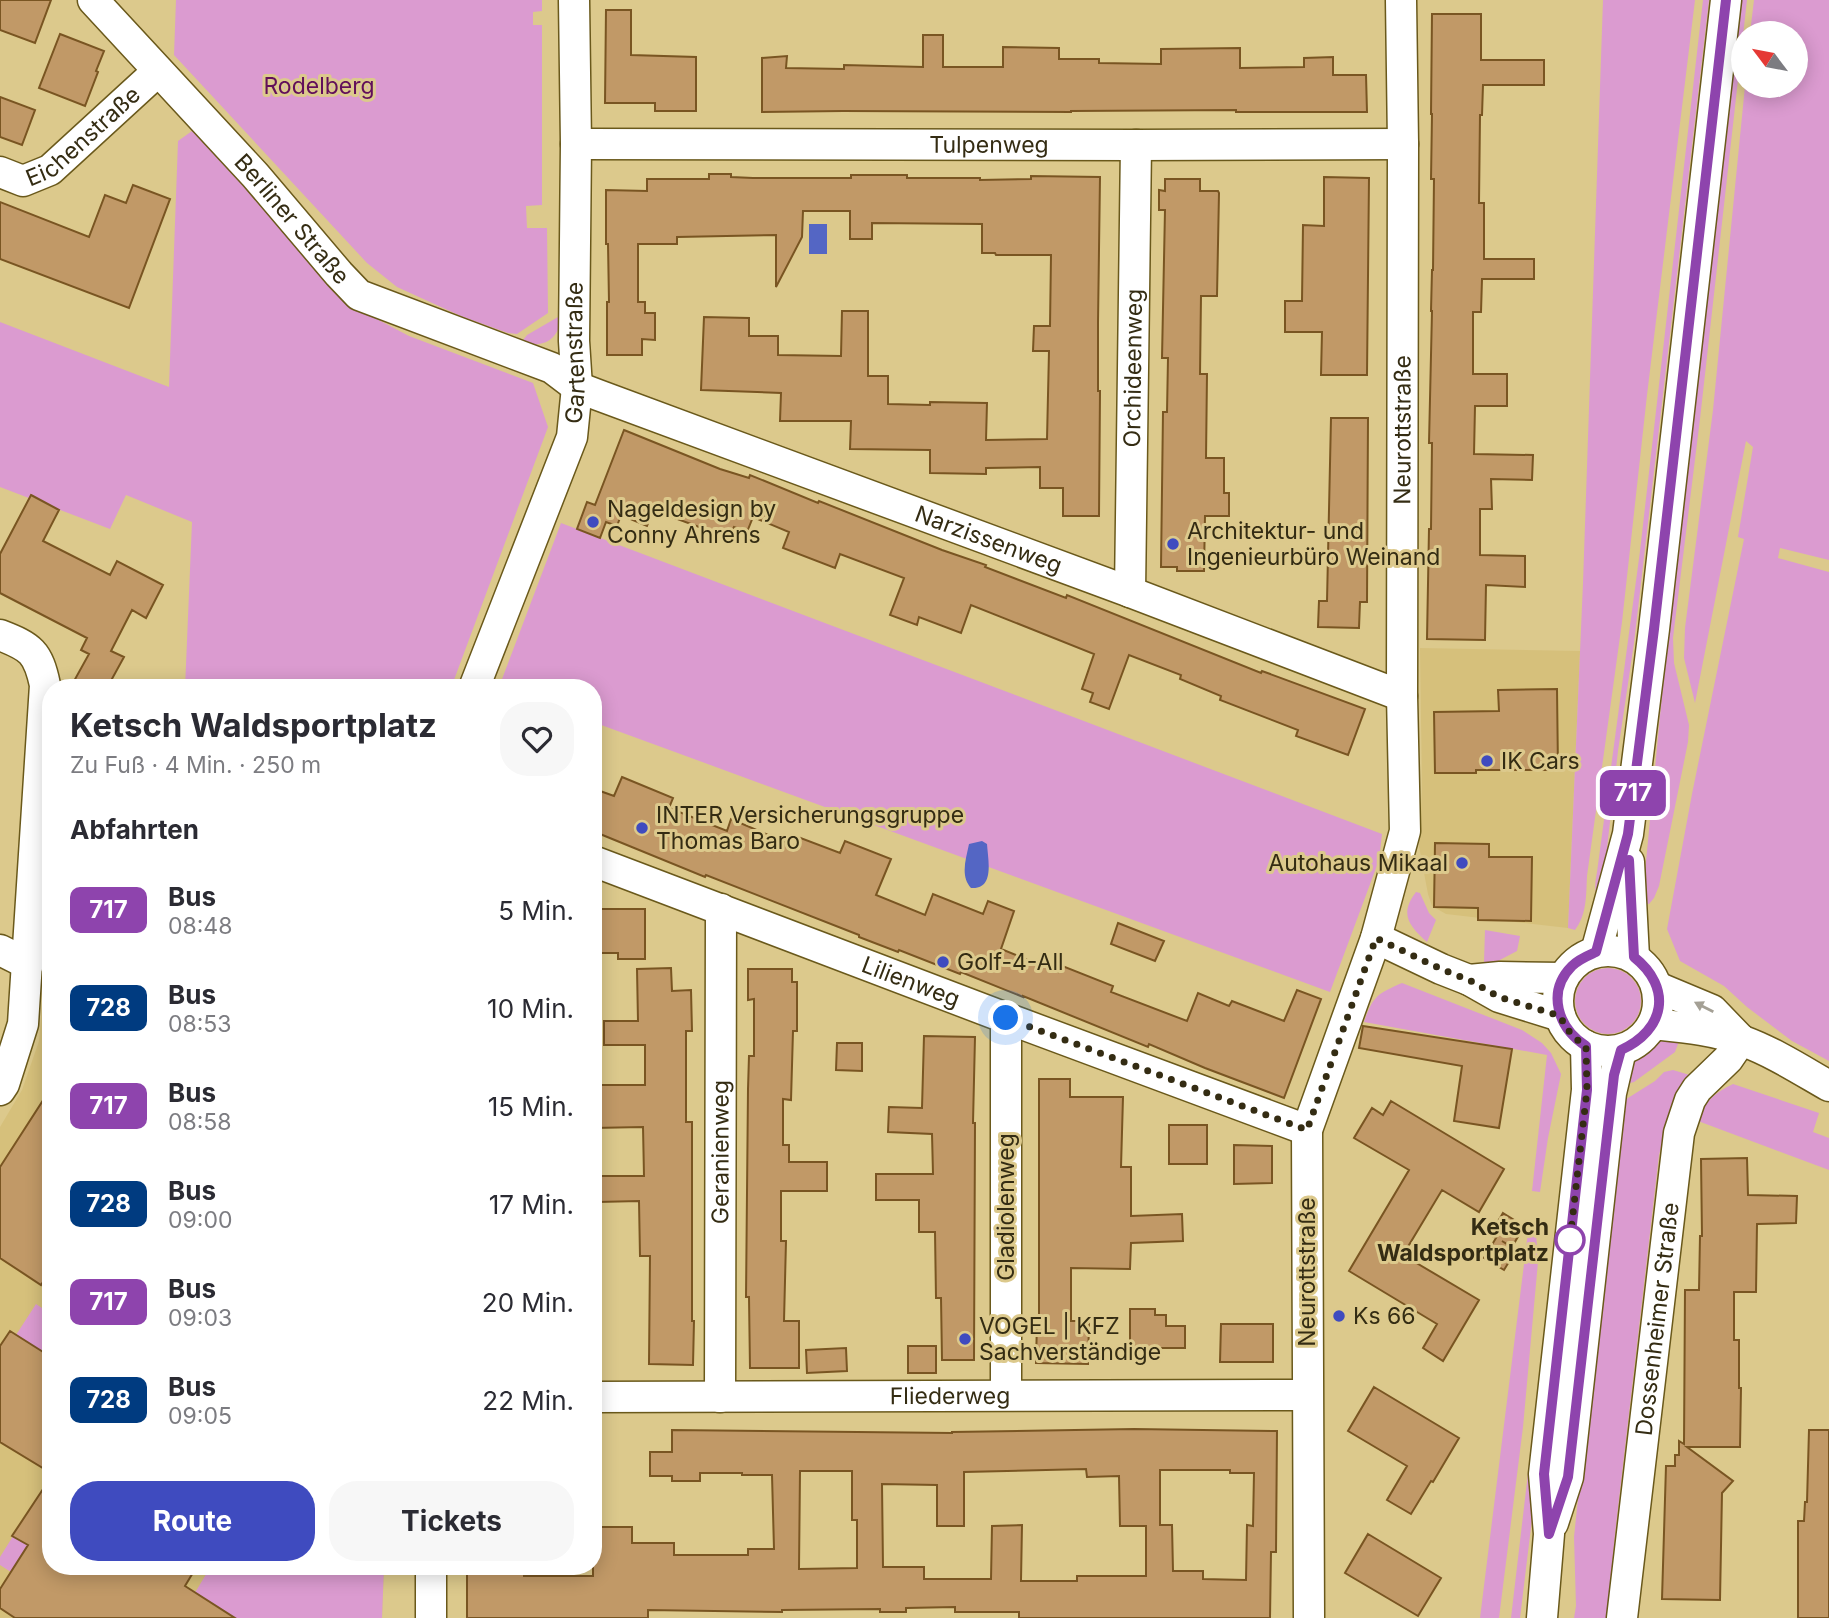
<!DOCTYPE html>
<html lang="de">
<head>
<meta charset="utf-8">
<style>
  :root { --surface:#fff; --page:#f7f7f7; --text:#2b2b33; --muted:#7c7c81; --accent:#3f4bbf }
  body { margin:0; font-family:Inter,sans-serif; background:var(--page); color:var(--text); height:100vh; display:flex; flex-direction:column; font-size:26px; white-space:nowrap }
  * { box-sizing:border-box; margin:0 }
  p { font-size:23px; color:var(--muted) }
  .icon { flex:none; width:38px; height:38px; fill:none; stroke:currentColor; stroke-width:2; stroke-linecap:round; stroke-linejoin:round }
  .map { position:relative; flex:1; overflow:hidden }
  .side { position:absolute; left:42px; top:679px; width:560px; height:896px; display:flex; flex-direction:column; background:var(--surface); border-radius:28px; box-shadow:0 4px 18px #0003 }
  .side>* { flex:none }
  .badge { padding:0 14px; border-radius:10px; font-size:24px; line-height:46px }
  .needle { width:46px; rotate:302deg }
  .buttons { position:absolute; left:1731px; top:21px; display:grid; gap:14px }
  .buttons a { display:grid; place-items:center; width:77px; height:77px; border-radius:50%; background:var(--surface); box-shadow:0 4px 18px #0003; font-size:35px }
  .you { position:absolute; width:35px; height:35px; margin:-18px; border:5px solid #fff; border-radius:50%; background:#1a73e8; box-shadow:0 0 0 10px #1a73e833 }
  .map>.badge { position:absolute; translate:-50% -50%; box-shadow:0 0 0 4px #fff }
  h2 { padding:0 28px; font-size:26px; line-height:63px }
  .round { display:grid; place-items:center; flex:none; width:74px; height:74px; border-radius:28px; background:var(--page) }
  .overview { display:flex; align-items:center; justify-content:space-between; height:119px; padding:0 28px }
  h1 { font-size:33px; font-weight:700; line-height:52px }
  .primary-button { display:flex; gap:14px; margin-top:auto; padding:14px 28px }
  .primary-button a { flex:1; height:80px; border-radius:28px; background:var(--accent); color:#fff; font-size:28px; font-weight:700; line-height:80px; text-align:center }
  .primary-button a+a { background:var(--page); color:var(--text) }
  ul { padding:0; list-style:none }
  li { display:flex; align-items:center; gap:21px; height:98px; padding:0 28px }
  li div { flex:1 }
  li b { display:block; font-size:26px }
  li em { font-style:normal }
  li .badge { min-width:77px; font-weight:700; text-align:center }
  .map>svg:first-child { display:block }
  .built { fill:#d6c07b }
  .green { fill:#db9bd0 }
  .water { fill:#5466c4 }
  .building { fill:#c19967; stroke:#795522; stroke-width:2; fill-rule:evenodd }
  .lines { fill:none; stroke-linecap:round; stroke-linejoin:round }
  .minor-casing { stroke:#6a591b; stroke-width:33 }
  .minor { stroke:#fff; stroke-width:30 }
  .oneway { fill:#a4a095 }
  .line-casing { stroke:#fff; stroke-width:16 }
  .line { stroke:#8e44ad; stroke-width:10 }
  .walk { stroke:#342c13; stroke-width:7; stroke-dasharray:0 12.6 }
  .poi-dot { fill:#3f4bbf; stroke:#dcc98c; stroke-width:2.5 }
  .stop-dot { fill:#fff; stroke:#8e44ad; stroke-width:3.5 }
  .labels { text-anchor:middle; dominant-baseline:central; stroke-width:6; stroke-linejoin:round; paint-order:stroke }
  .park-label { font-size:23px; fill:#620f5a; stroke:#dcc98c }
  .street-label { font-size:23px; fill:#342c13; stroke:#dcc98c }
  .poi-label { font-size:23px; fill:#342c13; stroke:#dcc98c; text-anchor:start }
  .stop-label { font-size:23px; font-weight:bold; fill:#342c13; stroke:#dcc98c; text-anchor:end }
</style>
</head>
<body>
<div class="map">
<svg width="1829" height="1618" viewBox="0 0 1829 1618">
  <rect width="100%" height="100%" fill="#dcc98c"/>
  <path class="built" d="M1420,648L1580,651L1568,928L1446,914L1432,906L1428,894L1419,846L1422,789Z
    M42,1007L51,1012V1566H384L382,1618H0V1127L22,1090L39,1041Z"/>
  <path class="green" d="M176,0H542V11L533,12V25H542V205L526,206L527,228H547L548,313L517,334L508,333L463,317L397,287L367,263L174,55Z
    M1603,0H1695L1647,395L1622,622L1587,876C1586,896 1587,914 1575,930L1568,928L1583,583Z
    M1703,0H1709L1634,643L1618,751L1601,901C1593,893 1595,883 1597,872L1640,551Z
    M1741,0H1747L1700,419L1673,638L1674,663L1689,725L1688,742L1659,886L1654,898L1649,904L1642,903L1669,623Z
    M1754,0H1829V560L1780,548L1778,558L1829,572V1061L1792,1041L1747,1007L1724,986L1680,961L1667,929L1692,794L1744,539L1738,537L1753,447L1746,441L1695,703L1684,658L1685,628L1713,410L1745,86H1796V33H1750Z
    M192,131L313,260L354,307L409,336L533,383L548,427L451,688H185L192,522L126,495L110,529L0,487V322L169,387L178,141Z
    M559,284L565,289C561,321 564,350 520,344L527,335L558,317Z
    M561,523L1382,834L1379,860L1330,992L593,722V688L499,687Z
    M1416,892L1420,893L1429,913L1436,920L1427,942C1409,926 1399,914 1416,892Z
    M1485,930L1520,936L1517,951L1496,962H1484Z
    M1575 1001a33 33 0 1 1 66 0a33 33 0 1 1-66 0Z
    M1402,983L1522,1030L1542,1043L1551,1053L1561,1074L1548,1138L1540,1192L1532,1191L1547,1055L1364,1022C1373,996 1377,994 1402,983Z
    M1681,1036L1675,1052L1634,1082L1621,1085L1630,1063L1655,1044L1670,1038Z
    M1673,1070L1693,1076L1668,1121L1659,1155L1615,1534L1607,1618H1574L1576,1606L1574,1537L1620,1103L1655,1081L1664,1072Z
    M1733,1084L1819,1113L1813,1132L1829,1138V1170L1698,1121C1704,1101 1715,1093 1733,1084Z
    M1528,1232L1536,1233L1538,1262L1523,1427L1499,1618H1480Z
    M1549,1294L1548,1387L1520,1618H1511Z
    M36,1304L51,1314V1357L16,1335Z
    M25,1517L40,1527L11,1572L0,1565V1557Z
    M211,1566H384L382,1618H235L217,1606L190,1596L196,1591Z"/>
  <path class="water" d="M809,224H827V254H809Z
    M982,841L987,844C988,860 995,890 971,888C960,876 966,859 969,844Z"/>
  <path class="building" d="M0,0H51L35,43L0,30Z
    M606,10H631V55L696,57V111H655V103H605Z
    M1432,14H1481V60H1544V85H1483L1482,115H1480L1479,203H1484V259H1534V279H1482L1481,312H1473V374H1507V406H1475L1474,454L1533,455L1532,480L1491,479L1492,509H1480V555L1525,556V587L1486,585L1485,640L1427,639L1429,529H1431L1432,443H1429L1432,311H1431L1432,270H1433L1434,179H1431L1432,114H1431Z
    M60,34L104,51L96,71L98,72L85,106L39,88Z
    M923,35H943V67H1003V47L1059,48V59H1099V63L1161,64V49L1240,48V68L1304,67V58L1333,57V75H1366L1367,112H1236V110L1071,111V112L843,111L762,112V58L787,56L786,68L844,69V65L923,67Z
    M0,97L35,110L22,145L0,137Z
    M709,174H731V177L753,178H851V175H907V178H980V180L1031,179V176L1100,177L1098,323V391H1100L1099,516H1063V488H1040V467L986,468V474L930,473V450L850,449L851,421H780L781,393L701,390L704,317L749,318V336H778V355L841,356L842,311H868V376H888V404L930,405V402L987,403L986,440L1047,439L1049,351H1033L1034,326H1050L1051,255H996L995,253H982V224L872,223V239H850V211H803L802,237L776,287V235L677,237V244H638V302H645V313H655V340L642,339V355H607V302H609L608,244H606V190L647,191V179H709Z
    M1324,177L1369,178L1367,375H1321L1322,332H1285V301H1302L1303,225L1324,226Z
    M1165,179H1200V191H1218L1219,193L1217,296H1201L1200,374H1207L1206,458H1224V493H1229V516H1205L1204,571H1177V567H1161L1163,412H1167L1168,358H1162L1165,210H1159V190L1165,191Z
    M133,185L170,199L129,308L0,259V202L89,237L105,195L126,203Z
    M1331,418H1368L1367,602H1360L1359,628L1318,627L1319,601H1327Z
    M624,430L720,469L749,478L750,475L818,503L819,501L942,550L986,565L985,567L1066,598L1067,595L1261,673L1262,671L1365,709L1348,755L1296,736L1298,730L1220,700L1221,696L1180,679L1181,675L1129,655L1109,709L1090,702L1093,693L1082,689L1094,654L971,605L961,633L919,617L917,625L890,615L904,578L840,554L835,568L783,548L789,532L753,517L747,532L734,527L729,538L653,510L647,526L621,515L617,526L606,522L600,538L577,529L587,502L595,505Z
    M31,495L59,510L43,541L110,575L117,561L163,585L146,618L132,610L111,651L124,657L107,688H87L74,681L89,654L81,650L87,638L0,593V554Z
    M1557,689L1558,770H1476V773H1435L1434,712L1499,711L1498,690Z
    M622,777L673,798L669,808L727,831L731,819L794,846L798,837L840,853L845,841L891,859L876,895L925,915L933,894L983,914L988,901L1014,911L1001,949L1058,972L1060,965L1113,986L1111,992L1187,1021L1198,993L1229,1006L1232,1001L1284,1021L1297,990L1321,999L1284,1098L1205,1068L1149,1044L1148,1047L1023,996V997L961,972L960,974L899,950L898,952L859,937V935L706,875L705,877L600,834V791L614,796Z
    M1435,843L1489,844V857H1532L1531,921L1478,920V908L1434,907Z
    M600,909H645V959H618V953H600Z
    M1118,923L1164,941L1155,961L1111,944Z
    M671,968L672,991L691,990L692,1031H686V1122H692V1321H694L693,1365L649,1364L650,1256H640L639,1201L598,1202L599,1176H644L643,1127L593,1128V1085H645V1045H604V1021H638L637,969Z
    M748,969H792V982H797V1031H793L791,1100L783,1099V1145H789V1162H827V1191H781V1241H786L784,1321H799V1368H750L749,1297H746L748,1089L749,1056H754V999L748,1000Z
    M1363,1026L1512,1049L1499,1128L1454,1121L1462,1066L1359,1048Z
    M924,1036L975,1037L973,1123H975L974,1360H942L941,1298H936L935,1232H919V1200H876V1174H933L932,1134L888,1132L889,1107L922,1108Z
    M837,1043H862V1071L836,1070Z
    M1039,1079H1070V1097H1123L1121,1167H1131V1216L1182,1214L1183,1241L1131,1243L1130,1269L1071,1268V1321H1089L1088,1364L1036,1363L1037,1321H1039Z
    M51,1088V1270L41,1285L0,1258V1167Z
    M1391,1101L1504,1169L1479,1212L1442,1190L1403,1255L1479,1300L1443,1361L1423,1348L1437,1324L1349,1271L1409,1170L1354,1138L1372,1108L1383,1115Z
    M1169,1125H1207V1164H1169Z
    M1234,1145L1272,1146V1183L1234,1184Z
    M1747,1158L1748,1195L1797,1196L1796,1223L1757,1224L1756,1292H1734V1340H1739V1388H1741L1740,1447H1687L1733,1481L1722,1493L1720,1600L1662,1599L1666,1466H1675V1455H1679V1441L1684,1444L1685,1290H1699L1700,1236H1702L1701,1159Z
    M1503,1213L1524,1226L1512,1247L1502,1241L1516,1250L1504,1270L1484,1258L1496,1238L1490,1235Z
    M1130,1309H1155V1315H1166V1326H1185V1348H1130Z
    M1221,1324H1273V1362H1220Z
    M10,1331L51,1357V1473L0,1442V1346Z
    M908,1346H936V1373H908Z
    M846,1348L847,1371L807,1373L806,1350Z
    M1374,1387L1459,1438L1433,1482L1431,1481L1411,1514L1387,1500L1407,1466L1348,1431Z
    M1134,1429L1277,1431L1276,1552H1271L1270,1618H1019V1612H955V1607L906,1608V1612H880V1609L782,1610V1612L648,1610V1618H467V1573L524,1572V1576H593V1527H632V1543H674V1555H748V1549H774L772,1475H742V1473H700V1481H672V1476H650V1452H672V1430L952,1433V1432ZM1086,1469L1087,1477L1119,1476L1120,1526H1146V1576H1077V1581H1021L1022,1525L992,1526L991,1579H924V1567H883L882,1484L937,1485V1526H964V1472ZM1160,1470H1230V1473H1254L1253,1526L1247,1525L1246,1580L1203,1579V1571H1173L1172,1525H1160ZM800,1471H852V1520H857V1568L799,1569Z
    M1809,1430H1829V1618H1798V1521H1804L1805,1502H1807Z
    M51,1477V1566H197L185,1586L235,1618H15L0,1608V1589L28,1545L12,1536Z
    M1368,1534L1441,1578L1418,1616L1345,1573Z"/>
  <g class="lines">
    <g class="minor-casing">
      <g id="minor">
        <path id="s1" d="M93,0L255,175L339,274L359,295L552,368L577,387L598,395L1130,592L1402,696"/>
        <path id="s2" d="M576,144L1136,145L1403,144"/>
        <path id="s3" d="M0,172L23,181L50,170L158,71"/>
        <path id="s4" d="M1130,592L1136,145"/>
        <path d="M0,635C31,647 38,652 45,685L23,1024L4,1084L0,1090"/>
        <path id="s5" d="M474,688L572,437L577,387L574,341L576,144L574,0"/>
        <path id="s6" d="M593,861L1006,1018L1307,1130"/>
        <path d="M1629,862L1634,957"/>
        <path d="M1376,938L1441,969L1469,980L1499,997L1560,1016"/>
        <path d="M0,950L28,964"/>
        <circle cx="1608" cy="1001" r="50"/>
        <path d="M1596,952L1628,834L1654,629L1726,0"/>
        <path d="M1469,980L1500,977L1563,978"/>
        <path d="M1657,987L1712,1010L1741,1040"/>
        <path d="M1653,1024C1682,1027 1716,1030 1743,1041C1773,1052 1801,1070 1829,1086"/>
        <path d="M1006,1395V1018"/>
        <path id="s7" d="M593,1397L1307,1395"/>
        <path id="s8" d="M720,1397L721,909"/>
        <path d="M1553,1523L1568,1477L1611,1093L1621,1050"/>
        <path d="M431,1618V1566"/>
        <path id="s9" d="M1309,1618L1307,1130L1376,938L1405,831L1402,696L1403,144L1401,0"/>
        <path d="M1542,1618L1549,1534L1544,1474L1587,1090L1586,1046"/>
        <path id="s10" d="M1622,1618L1679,1133L1690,1100L1697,1089L1728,1059L1741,1040"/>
      </g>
    </g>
    <use href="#minor" class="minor"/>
  </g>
  <defs><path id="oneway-solid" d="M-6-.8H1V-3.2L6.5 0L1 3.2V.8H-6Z" transform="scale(1.75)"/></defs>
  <use class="oneway" href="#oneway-solid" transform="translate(1704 1007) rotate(-153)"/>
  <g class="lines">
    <g class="line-casing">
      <path id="line" d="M1629,860L1634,957C1673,988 1665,1030 1621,1050L1614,1075L1568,1477L1549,1534L1544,1474L1587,1090L1586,1046C1558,1028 1546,992 1572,966C1579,959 1587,956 1596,952L1628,834L1654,629L1726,0"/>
    </g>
    <use href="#line" class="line"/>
    <path class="walk" d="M1006,1018L1307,1130L1376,938L1441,969L1469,980L1499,997L1560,1016C1567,1030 1573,1038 1586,1046L1587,1090L1570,1240"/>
  </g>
  <g class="poi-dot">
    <circle cx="593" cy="522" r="7"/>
    <circle cx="1173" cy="544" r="7"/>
    <circle cx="1487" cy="761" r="7"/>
    <circle cx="642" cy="828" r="7"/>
    <circle cx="1462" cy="863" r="7"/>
    <circle cx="943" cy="962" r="7"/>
    <circle cx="1339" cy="1316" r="7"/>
    <circle cx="965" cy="1339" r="7"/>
  </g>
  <circle class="stop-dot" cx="1570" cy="1240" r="14"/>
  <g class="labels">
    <g class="park-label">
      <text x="319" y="86">Rodelberg</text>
    </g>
    <g class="street-label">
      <text stroke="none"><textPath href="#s3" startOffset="100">Eichenstraße</textPath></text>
      <text stroke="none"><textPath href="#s2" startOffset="413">Tulpenweg</textPath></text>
      <text stroke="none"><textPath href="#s1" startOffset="296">Berliner Straße</textPath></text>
      <text stroke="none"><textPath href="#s5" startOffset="354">Gartenstraße</textPath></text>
      <text stroke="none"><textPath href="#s4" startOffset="224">Orchideenweg</textPath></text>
      <text stroke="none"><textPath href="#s9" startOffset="1204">Neurottstraße</textPath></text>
      <text stroke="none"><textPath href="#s1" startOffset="1074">Narzissenweg</textPath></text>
      <text stroke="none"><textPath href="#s6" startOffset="340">Lilienweg</textPath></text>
      <text stroke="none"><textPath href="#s8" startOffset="245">Geranienweg</textPath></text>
      <text transform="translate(1006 1207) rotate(-90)">Gladiolenweg</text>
      <text transform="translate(1307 1272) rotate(-90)">Neurottstraße</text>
      <text stroke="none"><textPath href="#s10" startOffset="301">Dossenheimer Straße</textPath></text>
      <text stroke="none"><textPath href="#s7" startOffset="357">Fliederweg</textPath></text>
    </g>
    <g class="poi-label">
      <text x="607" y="509">Nageldesign by<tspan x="607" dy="26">Conny Ahrens</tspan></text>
      <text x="1187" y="531">Architektur- und<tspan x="1187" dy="26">Ingenieurbüro Weinand</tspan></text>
      <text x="1501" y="761">IK Cars</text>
      <text x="656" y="815">INTER Versicherungsgruppe<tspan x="656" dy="26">Thomas Baro</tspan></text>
      <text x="1448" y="863" text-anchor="end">Autohaus Mikaal</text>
      <text x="957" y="962">Golf-4-All</text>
      <text x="1353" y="1316">Ks 66</text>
      <text x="979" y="1326">VOGEL | KFZ<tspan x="979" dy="26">Sachverständige</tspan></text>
    </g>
    <g class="stop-label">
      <text x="1549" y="1227">Ketsch<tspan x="1549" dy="26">Waldsportplatz</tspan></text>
    </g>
  </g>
</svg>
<div class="buttons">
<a><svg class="needle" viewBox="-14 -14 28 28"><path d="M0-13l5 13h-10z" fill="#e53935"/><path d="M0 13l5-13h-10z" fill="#7c7c81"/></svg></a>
</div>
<div class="you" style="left:1006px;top:1018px"></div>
<b class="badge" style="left:1633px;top:793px;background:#8e44ad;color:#fff">717</b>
<section class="side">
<div class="overview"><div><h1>Ketsch Waldsportplatz</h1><p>Zu Fuß · 4 Min. · 250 m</p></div><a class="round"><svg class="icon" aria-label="heart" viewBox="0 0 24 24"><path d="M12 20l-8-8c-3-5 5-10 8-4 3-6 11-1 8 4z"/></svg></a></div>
<h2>Abfahrten</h2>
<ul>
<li><span class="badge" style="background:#8e44ad;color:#fff">717</span><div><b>Bus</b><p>08:48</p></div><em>5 Min.</em></li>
<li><span class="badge" style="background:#003b80;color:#fff">728</span><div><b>Bus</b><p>08:53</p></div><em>10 Min.</em></li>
<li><span class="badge" style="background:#8e44ad;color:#fff">717</span><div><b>Bus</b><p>08:58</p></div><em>15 Min.</em></li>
<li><span class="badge" style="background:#003b80;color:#fff">728</span><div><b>Bus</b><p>09:00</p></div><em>17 Min.</em></li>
<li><span class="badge" style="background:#8e44ad;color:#fff">717</span><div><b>Bus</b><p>09:03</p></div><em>20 Min.</em></li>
<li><span class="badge" style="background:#003b80;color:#fff">728</span><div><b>Bus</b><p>09:05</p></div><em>22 Min.</em></li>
</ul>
<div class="primary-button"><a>Route</a><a>Tickets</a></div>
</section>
</div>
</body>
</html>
